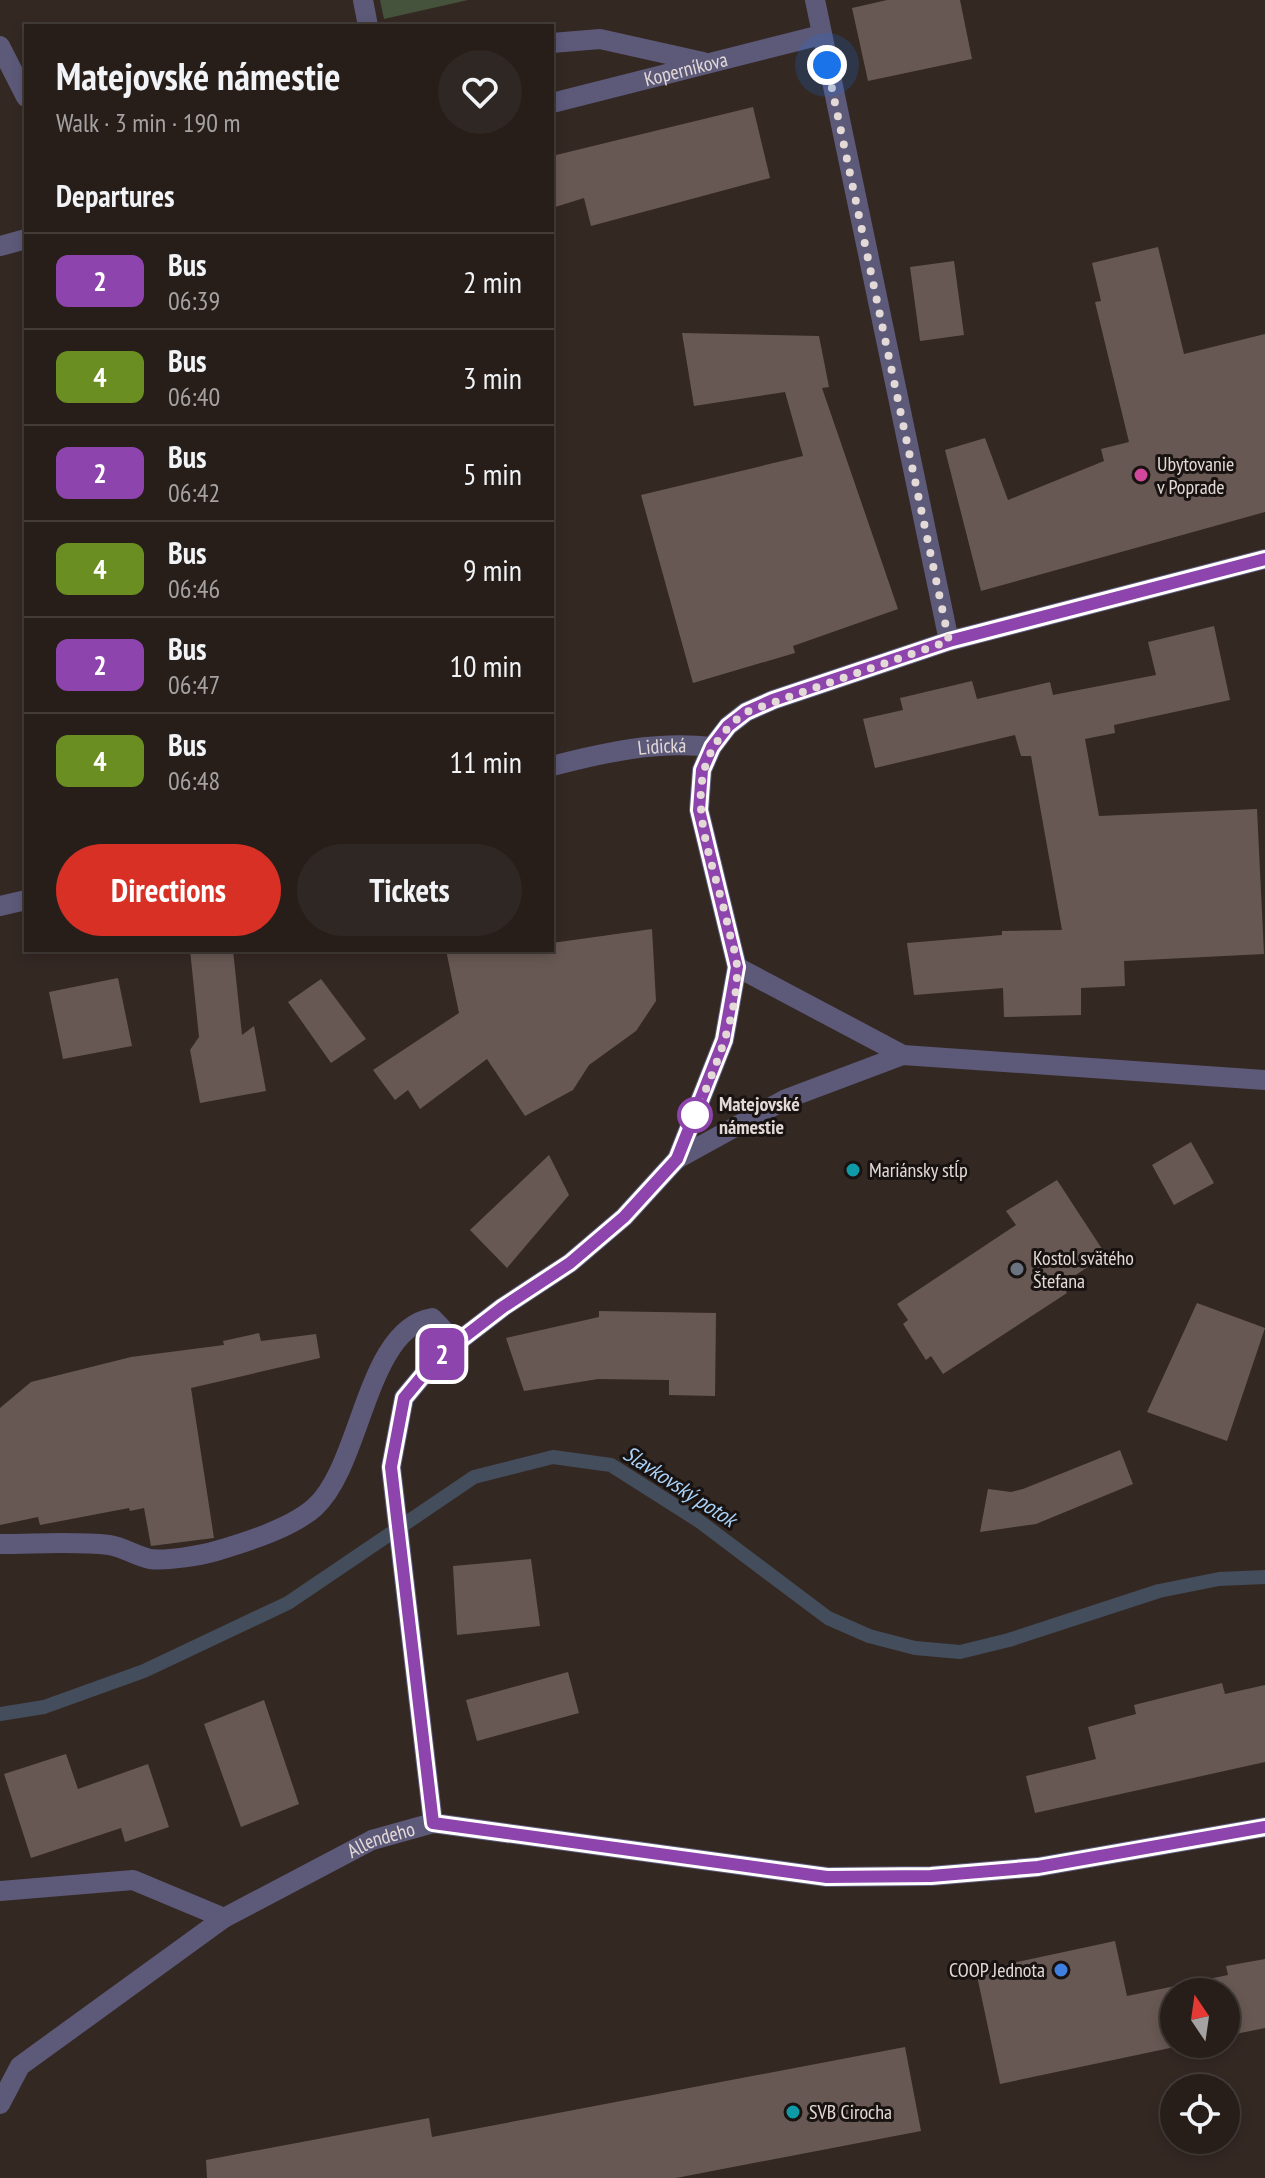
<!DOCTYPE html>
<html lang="en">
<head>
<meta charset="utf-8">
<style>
  :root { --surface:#271e1a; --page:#2f2723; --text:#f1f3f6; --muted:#a4a2a2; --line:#433c39; --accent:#d93025 }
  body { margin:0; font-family:"PT Sans Narrow",sans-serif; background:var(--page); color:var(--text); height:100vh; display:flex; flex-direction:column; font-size:30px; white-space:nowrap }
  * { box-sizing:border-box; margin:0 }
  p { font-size:26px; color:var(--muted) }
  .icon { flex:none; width:44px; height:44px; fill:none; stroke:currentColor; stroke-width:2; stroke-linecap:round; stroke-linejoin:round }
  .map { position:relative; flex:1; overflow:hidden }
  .sheet { position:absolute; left:24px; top:24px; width:530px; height:928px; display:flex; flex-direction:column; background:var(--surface); border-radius:0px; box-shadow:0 4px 12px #0003,0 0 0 2px var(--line) }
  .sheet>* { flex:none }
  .badge { padding:0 16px; border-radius:12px; font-size:28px; line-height:52px }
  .needle { width:52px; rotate:347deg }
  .buttons { position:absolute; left:1160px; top:1978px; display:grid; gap:16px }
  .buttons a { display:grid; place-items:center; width:80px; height:80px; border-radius:50%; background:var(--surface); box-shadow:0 4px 12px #0003,0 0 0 2px var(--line); font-size:40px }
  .you { position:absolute; width:40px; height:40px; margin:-20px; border:6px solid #fff; border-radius:50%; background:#1a73e8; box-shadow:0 0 0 12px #1a73e833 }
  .map>.badge { position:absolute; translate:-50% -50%; box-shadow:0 0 0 4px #fff }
  h2 { padding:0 32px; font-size:30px; line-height:72px }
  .round { display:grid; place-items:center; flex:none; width:84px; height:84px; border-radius:42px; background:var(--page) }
  .summary { display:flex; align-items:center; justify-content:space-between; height:136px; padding:0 32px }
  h1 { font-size:38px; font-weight:800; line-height:60px }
  .action { display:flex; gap:16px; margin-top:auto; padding:16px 32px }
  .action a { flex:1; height:92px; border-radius:48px; background:var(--accent); color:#fff; font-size:32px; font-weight:800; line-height:92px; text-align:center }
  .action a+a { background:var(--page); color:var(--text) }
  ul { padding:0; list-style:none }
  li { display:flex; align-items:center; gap:24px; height:96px; padding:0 32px; border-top:2px solid var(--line) }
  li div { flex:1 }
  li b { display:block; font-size:30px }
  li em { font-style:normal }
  li .badge { min-width:88px; font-weight:700; text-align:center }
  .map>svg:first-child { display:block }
  .green { fill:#45533c }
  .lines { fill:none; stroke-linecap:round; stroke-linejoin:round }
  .stream { stroke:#444d5b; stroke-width:14 }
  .building { fill:#675853 }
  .minor { stroke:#5d5979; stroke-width:20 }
  .line-casing { stroke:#fff; stroke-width:18 }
  .line { stroke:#8e44ad; stroke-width:12 }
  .walk { stroke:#e3dad7; stroke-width:8; stroke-dasharray:0 14.4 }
  .hotel-dot { fill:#d1479c; stroke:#181210; stroke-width:3 }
  .stop-dot { fill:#fff; stroke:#8e44ad; stroke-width:4 }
  .culture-dot { fill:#0f9aa8; stroke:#181210; stroke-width:3 }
  .worship-dot { fill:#6b7280; stroke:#181210; stroke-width:3 }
  .shop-dot { fill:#3f7fe0; stroke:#181210; stroke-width:3 }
  .labels { text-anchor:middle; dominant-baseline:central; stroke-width:6; stroke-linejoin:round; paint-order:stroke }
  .street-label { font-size:20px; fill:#e3dad7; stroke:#181210 }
  .poi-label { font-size:20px; fill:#e3dad7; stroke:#181210; text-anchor:start }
  .stop-label { font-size:20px; font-weight:bold; fill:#e3dad7; stroke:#181210; text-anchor:start }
  .water-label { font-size:22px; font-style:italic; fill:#aad2f9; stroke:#181210 }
</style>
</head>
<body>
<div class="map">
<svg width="1265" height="2178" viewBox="0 0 1265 2178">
  <rect width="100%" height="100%" fill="#342823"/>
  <path class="green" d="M380,0H468L384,19Z"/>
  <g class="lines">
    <path class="stream" d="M0,1714L44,1707L144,1671L288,1603L474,1477L553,1457L611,1465L699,1521L828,1618L869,1636L915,1648L960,1652L1009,1640L1159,1591L1219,1579L1265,1577"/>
  </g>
  <path class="building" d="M887,0H960L972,59L868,81L852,8Z
    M753,107L770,178L591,226L584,198L552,208V156Z
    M1158,247L1184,354L1265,334V512L981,591L945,450L985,438L1008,500L1104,461L1101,449L1129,442L1095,302L1101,301L1092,263Z
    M954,261L964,335L920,341L910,267Z
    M682,333L819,336L829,387L822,388L898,609L793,646L795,653L693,683L641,495L803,456L785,392L694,406Z
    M1214,626L1230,700L1114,725L1115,733L1085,739L1099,816L1257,809L1264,954L1124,961L1125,986L1081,988V1015L1004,1017L1003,988L914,995L907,943L1002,935V931L1062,930L1031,756H1021L1015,735L875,768L863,719L903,710L900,698L972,681L977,699L1050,682L1053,695L1156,675L1148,642Z
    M652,929L656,1001L636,1031L589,1065L573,1090L525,1116L487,1059L420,1109L408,1090L395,1100L373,1070L459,1013L446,950H552V943Z
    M190,950H233L242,1035L254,1026L266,1091L200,1103L190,1050L199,1037Z
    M118,978L132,1046L63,1059L49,992Z
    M321,979L366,1039L331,1063L288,1002Z
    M1191,1142L1214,1183L1174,1205L1152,1165Z
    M549,1155L569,1195L507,1268L470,1230Z
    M1057,1180L1106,1255L1062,1284L1067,1293L943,1374L931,1356L926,1360L903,1324L908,1320L897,1304L1016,1225L1006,1211Z
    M1197,1303L1265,1328L1227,1441L1147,1412Z
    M599,1311L716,1313L715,1396L669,1395V1380L598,1379L524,1391L506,1338L599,1317Z
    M259,1333L261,1341L316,1334L320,1358L191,1388L214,1538L151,1546L144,1508L130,1511L129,1508L40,1525L38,1517L0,1525V1408L31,1382L131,1357L224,1345L223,1341Z
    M1120,1450L1133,1484L1036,1524L980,1532L988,1489L1011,1492L1023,1489Z
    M531,1559L540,1626L457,1635L453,1566Z
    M568,1672L579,1713L477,1741L466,1700Z
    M1222,1683L1225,1694L1265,1685V1762L1035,1813L1026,1776L1096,1759L1088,1727L1136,1714L1134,1705Z
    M264,1700L299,1804L241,1827L204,1724Z
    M66,1754L78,1789L148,1764L169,1827L125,1842L121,1828L31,1858L4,1774Z
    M1115,1941L1127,1996L1228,1975L1226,1966L1265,1959V2028L1226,2036V1992H1174V2044H1189L1000,2084L976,1971Z
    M905,2047L921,2131L676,2178H207L206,2160L429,2118L432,2137Z"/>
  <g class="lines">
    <g class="minor">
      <path d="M363,0L368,26"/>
      <path d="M815,0L949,641"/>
      <path d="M552,43L600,39L703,62"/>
      <path d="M0,46L26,97"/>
      <path id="s1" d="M552,103L821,35"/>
      <path d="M0,246L26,239"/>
      <path id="s2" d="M552,766C607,752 655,741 712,747"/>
      <path d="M0,906L26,900"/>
      <path d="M737,967L903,1055"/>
      <path d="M677,1159L786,1099L903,1055L1265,1080"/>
      <path d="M0,1544C36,1544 74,1541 109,1545C123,1547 136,1556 150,1559C167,1561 198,1556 216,1551C246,1542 292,1528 315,1507C362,1464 366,1329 432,1318L456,1343"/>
      <path d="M433,1823L391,1467L404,1398L438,1357L503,1307L570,1263L624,1217L677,1159L724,1040L737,967L699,810L702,770L712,747L728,726L746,712L773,700L949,641L1265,559"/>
      <path id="s3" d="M0,1891L133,1880L224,1918L372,1840L433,1823L827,1877L931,1876L1038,1867L1265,1827"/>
      <path d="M0,2104L20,2066L224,1918"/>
    </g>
  </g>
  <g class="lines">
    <g class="line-casing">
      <path id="line" d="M1265,559L949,641L773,700L746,712L728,726L712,747L702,770L699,810L737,967L724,1040L677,1159L624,1217L570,1263L503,1307L438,1357L404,1398L391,1467L433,1823L827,1877L931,1876L1038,1867L1265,1827"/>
    </g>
    <use href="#line" class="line"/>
    <path class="walk" d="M695,1115C714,1070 738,1017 737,968C737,956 732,943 729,931C713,852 666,772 746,712L949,641L827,65"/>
  </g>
  <circle class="hotel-dot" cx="1141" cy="475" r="8"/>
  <circle class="stop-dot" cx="695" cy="1115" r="16"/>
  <g class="culture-dot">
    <circle cx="853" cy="1170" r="8"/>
    <circle cx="793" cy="2112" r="8"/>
  </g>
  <circle class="worship-dot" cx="1017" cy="1269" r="8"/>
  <circle class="shop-dot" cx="1061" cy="1970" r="8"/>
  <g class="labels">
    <g class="street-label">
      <text stroke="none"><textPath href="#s1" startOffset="138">Koperníkova</textPath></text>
      <text stroke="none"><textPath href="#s2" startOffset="112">Lidická</textPath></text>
      <text stroke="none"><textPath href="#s3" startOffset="408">Allendeho</textPath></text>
    </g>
    <g class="poi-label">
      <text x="1157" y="464">Ubytovanie<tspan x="1157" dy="23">v Poprade</tspan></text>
      <text x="869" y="1170">Mariánsky stĺp</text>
      <text x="1033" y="1258">Kostol svätého<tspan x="1033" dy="23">Štefana</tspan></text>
      <text x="1045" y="1970" text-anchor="end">COOP Jednota</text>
      <text x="809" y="2112">SVB Cirocha</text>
    </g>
    <g class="stop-label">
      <text x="719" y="1104">Matejovské<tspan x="719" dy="23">námestie</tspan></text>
    </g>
    <g class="water-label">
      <text transform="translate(680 1486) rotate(33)">Slavkovský potok</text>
    </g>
  </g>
</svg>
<div class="buttons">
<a><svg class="needle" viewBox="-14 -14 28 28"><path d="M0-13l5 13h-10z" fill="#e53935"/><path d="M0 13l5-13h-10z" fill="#a4a2a2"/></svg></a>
<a><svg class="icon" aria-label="locate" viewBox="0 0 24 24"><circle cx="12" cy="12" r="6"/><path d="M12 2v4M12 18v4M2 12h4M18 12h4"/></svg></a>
</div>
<div class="you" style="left:827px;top:65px"></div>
<b class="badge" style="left:442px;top:1354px;background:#8e44ad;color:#fff">2</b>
<section class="sheet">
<div class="summary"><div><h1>Matejovské námestie</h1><p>Walk · 3 min · 190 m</p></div><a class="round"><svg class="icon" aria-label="heart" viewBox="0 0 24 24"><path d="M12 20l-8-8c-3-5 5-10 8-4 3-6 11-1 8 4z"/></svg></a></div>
<h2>Departures</h2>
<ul>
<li><span class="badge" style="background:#8e44ad;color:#fff">2</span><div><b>Bus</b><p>06:39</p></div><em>2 min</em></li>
<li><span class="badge" style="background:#6b8e23;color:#fff">4</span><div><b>Bus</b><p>06:40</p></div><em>3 min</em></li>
<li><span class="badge" style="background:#8e44ad;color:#fff">2</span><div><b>Bus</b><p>06:42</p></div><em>5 min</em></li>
<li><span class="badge" style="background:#6b8e23;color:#fff">4</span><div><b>Bus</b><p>06:46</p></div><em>9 min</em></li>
<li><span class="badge" style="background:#8e44ad;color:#fff">2</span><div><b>Bus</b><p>06:47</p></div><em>10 min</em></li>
<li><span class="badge" style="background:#6b8e23;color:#fff">4</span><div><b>Bus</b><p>06:48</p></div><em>11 min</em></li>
</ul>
<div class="action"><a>Directions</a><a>Tickets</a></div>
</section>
</div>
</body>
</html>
